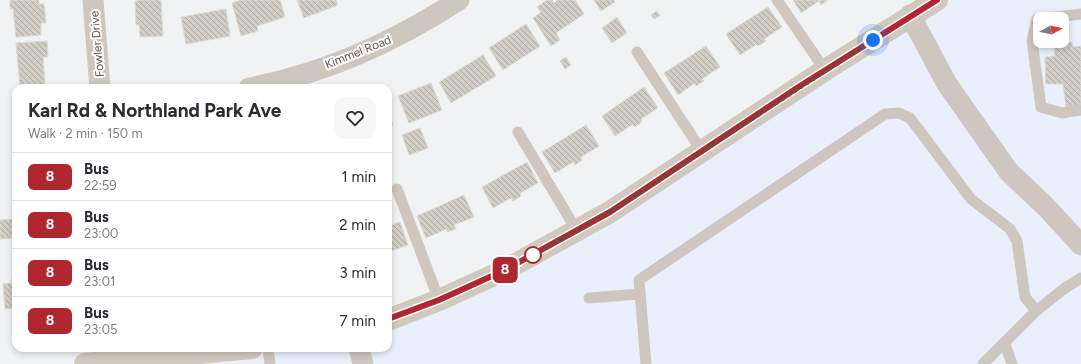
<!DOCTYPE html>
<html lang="en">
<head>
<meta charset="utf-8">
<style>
  :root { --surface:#fff; --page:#f7f7f7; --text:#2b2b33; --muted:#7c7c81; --line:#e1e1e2 }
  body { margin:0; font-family:Figtree,sans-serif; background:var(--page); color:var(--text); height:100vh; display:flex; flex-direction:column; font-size:15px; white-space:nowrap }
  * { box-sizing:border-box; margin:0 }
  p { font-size:13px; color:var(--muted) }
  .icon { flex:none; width:22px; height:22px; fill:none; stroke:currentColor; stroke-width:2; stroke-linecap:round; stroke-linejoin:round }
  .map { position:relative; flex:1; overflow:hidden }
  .sheet { position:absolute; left:12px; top:84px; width:380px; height:268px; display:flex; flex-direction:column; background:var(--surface); border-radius:12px; box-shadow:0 2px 6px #0003 }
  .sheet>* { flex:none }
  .badge { padding:0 8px; border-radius:6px; font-size:14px; line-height:26px }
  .needle { width:26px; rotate:82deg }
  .fabs { position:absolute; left:1033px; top:12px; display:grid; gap:8px }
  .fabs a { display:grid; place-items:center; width:36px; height:36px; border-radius:8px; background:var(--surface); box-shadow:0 2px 6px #0003; font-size:20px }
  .you { position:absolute; width:20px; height:20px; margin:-10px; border:3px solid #fff; border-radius:50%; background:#1a73e8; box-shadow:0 0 0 6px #1a73e833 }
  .map>.badge { position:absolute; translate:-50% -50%; box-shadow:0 0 0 2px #fff }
  .round { display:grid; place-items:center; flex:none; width:42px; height:42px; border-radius:12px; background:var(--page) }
  .overview { display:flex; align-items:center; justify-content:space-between; height:68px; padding:0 16px }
  h1 { font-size:19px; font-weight:700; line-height:30px }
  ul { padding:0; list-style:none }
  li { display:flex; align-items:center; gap:12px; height:48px; padding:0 16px; border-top:1px solid var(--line) }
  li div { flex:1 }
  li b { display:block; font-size:15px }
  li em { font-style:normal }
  li .badge { min-width:44px; font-weight:700; text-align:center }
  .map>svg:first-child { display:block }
  .commercial { fill:#ebeffc; fill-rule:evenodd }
  .building { fill:url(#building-back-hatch); stroke:#dbdad4 }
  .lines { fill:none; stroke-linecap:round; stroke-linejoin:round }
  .lane { stroke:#cec7bf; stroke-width:11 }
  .street { stroke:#cec7bf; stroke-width:21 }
  .secondary { stroke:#d1c9bd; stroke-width:22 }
  .line-casing { stroke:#fff; stroke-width:9 }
  .line { stroke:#af272f; stroke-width:6 }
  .walk { stroke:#5d5449; stroke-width:4; stroke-dasharray:0 7.2 }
  .stop-dot { fill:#fff; stroke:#af272f; stroke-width:2 }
  .labels { text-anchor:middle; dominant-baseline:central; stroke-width:4; stroke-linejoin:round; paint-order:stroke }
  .street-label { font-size:12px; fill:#5d5449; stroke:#fff }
</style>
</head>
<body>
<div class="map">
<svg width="1081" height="364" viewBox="0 0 1081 364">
  <defs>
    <pattern id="building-back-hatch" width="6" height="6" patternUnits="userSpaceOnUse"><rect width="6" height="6" fill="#d0cdc7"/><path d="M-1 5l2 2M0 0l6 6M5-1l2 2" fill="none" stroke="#aca9a4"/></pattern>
  </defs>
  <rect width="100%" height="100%" fill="#f0f2f3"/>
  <path class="commercial" d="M942,0H1081V364H152L208,359L270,348H388V321L494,286ZM1040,19H1062V41H1040Z"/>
  <path class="building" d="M10,0H39V4H44L46,23H41V35L16,37L13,9H10Z
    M142,0H161L163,36L140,37L139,25H136L135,1Z
    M241,0H280L285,17L257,26L258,31L241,36L232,3Z
    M297,0H336L338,5L304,18Z
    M547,0H552L554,3L558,0H575L584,14L556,33L560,40L551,46L533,18L541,12L537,7Z
    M594,0H613L615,2L601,11Z
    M793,0H828L821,5L819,1L801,13Z
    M768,7L782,27L764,39L766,41L758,46L757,44L740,55L726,34Z
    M226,9L230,36L186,44L181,17Z
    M657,11L660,16L654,19L651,15Z
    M617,17L627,33L612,43L602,28Z
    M526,24L540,46L503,70L489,48Z
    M47,41L48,57H43L45,85L20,87L16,43Z
    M1072,42L1073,47L1081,46V106L1066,107L1063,84H1046L1045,57L1055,56L1054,44Z
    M706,46L720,67L702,79L704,81L696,86L695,83L678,95L664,73Z
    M483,55L496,76L451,103L439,82Z
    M566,57L571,65L565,69L560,61Z
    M431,83L442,110L409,123L398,96Z
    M644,87L658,108L641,119L642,122L635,127L633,124L615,136L602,116Z
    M388,112L393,125L388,127Z
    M586,125L599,146L581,157L582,160L575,165L573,162L555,173L542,152Z
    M420,128L428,148L409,155L402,135Z
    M527,162L538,183L520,193L521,196L513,201L511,198L493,208L482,187Z
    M464,195L474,217L454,225L456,229L447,232L446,229L426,238L417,216Z
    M16,219V238L0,239V220Z
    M400,222L408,245L388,252V226Z
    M12,274H16V308L5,309L3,284L12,283Z"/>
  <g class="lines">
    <path class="lane" d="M777,0L825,70
      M1040,19H1037L1032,41L1041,107L1062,113L1081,110
      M1040,19L1081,14
      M637,52L701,150
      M518,132L577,231
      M397,189L439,300
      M589,298L640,294
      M1005,344L1012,364
      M268,348L270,364
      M646,364L639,280L885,114L899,113L910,118L971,199L1010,229L1017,241L1025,297L1036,311L1065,288L1081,278
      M983,364L1036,311"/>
    <path class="street" d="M93,0L100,88
      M910,15L947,84L1009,172L1046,207L1081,245
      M249,88C323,74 396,41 459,0
      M359,348L363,364"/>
    <path class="secondary" d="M388,320L439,300L503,271L610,212L825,70L937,0
      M85,364L252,348"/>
  </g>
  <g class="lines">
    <g class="line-casing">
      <path id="line" d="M388,319L439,300L503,271L610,212L800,86L937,0"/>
    </g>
    <use href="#line" class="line"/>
    <path class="walk" d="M533,255L610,212L873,40"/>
  </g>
  <circle class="stop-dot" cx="533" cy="255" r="8"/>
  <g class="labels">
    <g class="street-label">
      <text transform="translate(97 44) rotate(-95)">Fowler Drive</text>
      <text transform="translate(358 52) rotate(-22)">Kimmel Road</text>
    </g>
  </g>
</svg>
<div class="fabs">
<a><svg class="needle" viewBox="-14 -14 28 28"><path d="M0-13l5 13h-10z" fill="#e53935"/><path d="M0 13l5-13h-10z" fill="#7c7c81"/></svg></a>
</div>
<div class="you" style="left:873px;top:40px"></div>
<b class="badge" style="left:505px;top:270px;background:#af272f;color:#fff">8</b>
<section class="sheet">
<div class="overview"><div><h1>Karl Rd &amp; Northland Park Ave</h1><p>Walk · 2 min · 150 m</p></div><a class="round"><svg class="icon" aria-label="heart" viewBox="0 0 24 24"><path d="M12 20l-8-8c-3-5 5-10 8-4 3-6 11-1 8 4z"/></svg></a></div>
<ul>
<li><span class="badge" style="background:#af272f;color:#fff">8</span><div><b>Bus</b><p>22:59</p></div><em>1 min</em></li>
<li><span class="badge" style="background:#af272f;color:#fff">8</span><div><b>Bus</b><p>23:00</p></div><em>2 min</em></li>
<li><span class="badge" style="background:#af272f;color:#fff">8</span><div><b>Bus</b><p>23:01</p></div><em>3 min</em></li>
<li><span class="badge" style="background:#af272f;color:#fff">8</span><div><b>Bus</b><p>23:05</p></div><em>7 min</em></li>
</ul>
</section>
</div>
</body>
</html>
